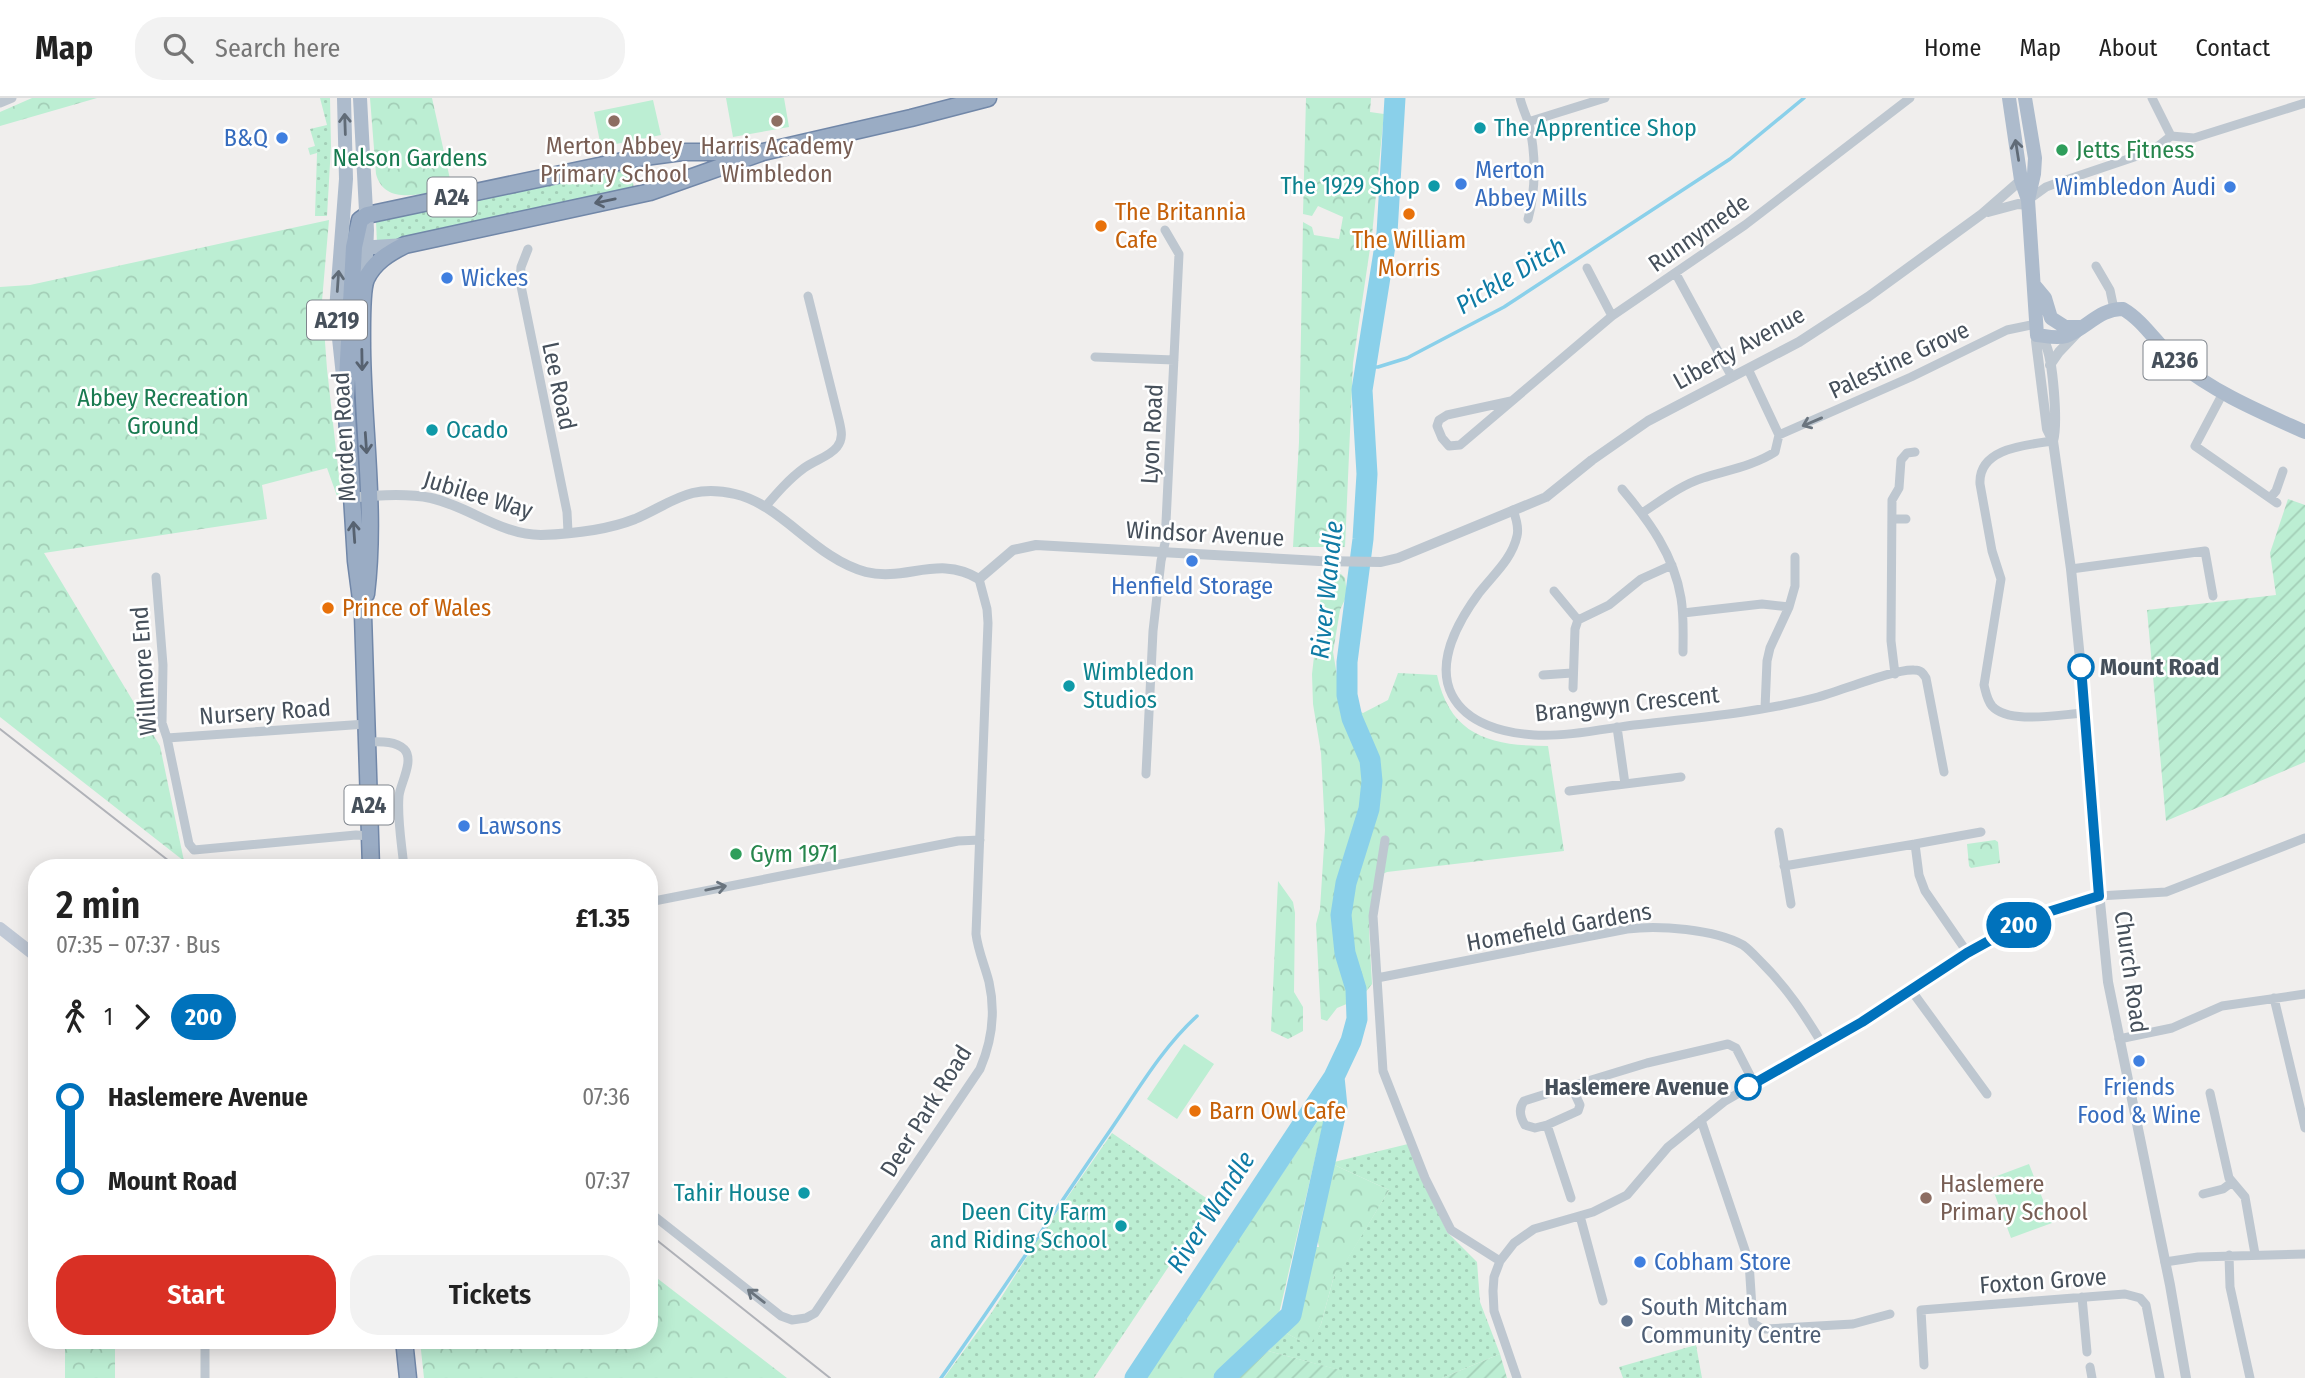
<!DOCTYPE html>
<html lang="en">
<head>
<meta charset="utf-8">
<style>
  :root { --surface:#fff; --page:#f2f2f2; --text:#222; --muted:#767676; --line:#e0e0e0; --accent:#d93025 }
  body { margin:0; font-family:"Fira Sans Condensed",sans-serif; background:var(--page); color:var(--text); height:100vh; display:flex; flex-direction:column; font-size:26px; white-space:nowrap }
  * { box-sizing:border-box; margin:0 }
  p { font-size:23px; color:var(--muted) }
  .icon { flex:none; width:38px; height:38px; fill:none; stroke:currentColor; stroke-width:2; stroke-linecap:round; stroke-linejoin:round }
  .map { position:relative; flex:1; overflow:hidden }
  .panel { position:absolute; left:28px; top:761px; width:630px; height:490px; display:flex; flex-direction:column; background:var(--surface); border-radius:28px; box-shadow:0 4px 18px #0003 }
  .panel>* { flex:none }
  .badge { padding:0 14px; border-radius:23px; font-size:24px; line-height:46px }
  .map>.badge { position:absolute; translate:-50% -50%; box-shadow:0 0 0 4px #fff }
  .legs { display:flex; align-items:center; gap:10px; height:77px; padding:0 28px; font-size:23px }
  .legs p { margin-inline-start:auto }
  .summary { display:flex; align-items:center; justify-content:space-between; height:119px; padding:0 28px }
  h1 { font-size:38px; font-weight:600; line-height:52px }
  .button { display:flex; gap:14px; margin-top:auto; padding:14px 28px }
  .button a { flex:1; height:80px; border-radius:28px; background:var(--accent); color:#fff; font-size:28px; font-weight:600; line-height:80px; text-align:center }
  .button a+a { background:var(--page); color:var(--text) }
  ul { padding:0 28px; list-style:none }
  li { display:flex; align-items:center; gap:24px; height:84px; font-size:26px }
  li i { display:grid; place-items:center; width:10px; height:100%; margin:0 9px; background:currentColor }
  li i::after { content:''; width:18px; height:18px; margin:-9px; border:5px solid; border-radius:50%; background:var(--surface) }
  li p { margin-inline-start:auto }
  li:first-child i { background:linear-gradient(#0000 50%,currentColor 0) }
  li:last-child i { background:linear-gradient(currentColor 50%,#0000 0) }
  header { display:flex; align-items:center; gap:42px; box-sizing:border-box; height:98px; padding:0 35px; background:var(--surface); border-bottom:2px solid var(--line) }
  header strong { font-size:33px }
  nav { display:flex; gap:38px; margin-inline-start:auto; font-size:24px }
  .search { width:490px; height:63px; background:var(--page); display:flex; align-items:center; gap:18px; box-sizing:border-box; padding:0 24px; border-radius:28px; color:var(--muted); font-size:26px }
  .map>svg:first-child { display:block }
  .grass { fill:url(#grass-dots) }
  .forest { fill:url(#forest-crowns) }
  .garden { fill:url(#garden-furrows) }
  .pitch { fill:#bceed3 }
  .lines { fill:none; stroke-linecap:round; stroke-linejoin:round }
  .stream { stroke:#8ad0ea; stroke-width:3.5 }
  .river { stroke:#8ad0ea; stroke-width:21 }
  .trunk-casing { stroke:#7187a8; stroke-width:19 }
  .minor { stroke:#bec7d0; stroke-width:9 }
  .tertiary { stroke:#bec7d0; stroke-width:10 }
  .secondary { stroke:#c0c9d6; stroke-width:12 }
  .primary { stroke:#adbbcc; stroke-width:14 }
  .trunk { stroke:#9aacc4; stroke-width:16 }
  .tram { stroke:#b0b2b8; stroke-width:2 }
  .oneway { stroke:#606b77 }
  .oneway2 { stroke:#576270 }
  .oneway3 { stroke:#6a747e }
  .line-1-casing { stroke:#fff; stroke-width:16 }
  .line-1 { stroke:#0072bc; stroke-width:10 }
  .education-dot { fill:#8d6e63; stroke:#fff; stroke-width:2.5 }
  .culture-dot { fill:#0f9aa8; stroke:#fff; stroke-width:2.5 }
  .shop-dot { fill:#3f7fe0; stroke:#fff; stroke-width:2.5 }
  .leisure-dot { fill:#2e9e5b; stroke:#fff; stroke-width:2.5 }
  .food-dot { fill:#e8710a; stroke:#fff; stroke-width:2.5 }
  .stop-1-dot { fill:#fff; stroke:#0072bc; stroke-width:3.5 }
  .service-dot { fill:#5c6f8a; stroke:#fff; stroke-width:2.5 }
  .labels { text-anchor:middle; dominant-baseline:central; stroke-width:5; stroke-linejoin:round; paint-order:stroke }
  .shield { fill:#fff; stroke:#7e848c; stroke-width:2 }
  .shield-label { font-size:23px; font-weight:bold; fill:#46505b }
  .culture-label { font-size:24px; fill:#0d838f; stroke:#fff; text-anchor:start }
  .shop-label { font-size:24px; fill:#366cbe; stroke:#fff; text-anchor:start }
  .education-label { font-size:24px; fill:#785e54; stroke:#fff }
  .leisure-label { font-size:24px; fill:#27864d; stroke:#fff; text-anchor:start }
  .park-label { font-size:24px; fill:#187a50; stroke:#fff }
  .food-label { font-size:24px; fill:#c56008; stroke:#fff; text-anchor:start }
  .street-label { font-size:24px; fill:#46505b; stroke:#fff }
  .stop-label { font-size:24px; font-weight:bold; fill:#46505b; stroke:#fff; text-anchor:start }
  .service-label { font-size:24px; fill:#4e5e75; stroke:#fff; text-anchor:start }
  .water-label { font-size:26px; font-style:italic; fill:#0f7ba5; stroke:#fff }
</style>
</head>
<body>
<header>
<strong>Map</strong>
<div class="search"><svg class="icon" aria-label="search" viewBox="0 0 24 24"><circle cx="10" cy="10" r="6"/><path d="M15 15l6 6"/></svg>Search here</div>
<nav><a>Home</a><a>Map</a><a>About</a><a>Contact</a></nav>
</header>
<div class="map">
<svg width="2305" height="1280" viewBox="0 0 2305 1280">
  <defs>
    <pattern id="grass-dots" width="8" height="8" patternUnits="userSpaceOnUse" patternTransform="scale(1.75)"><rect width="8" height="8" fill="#bceed3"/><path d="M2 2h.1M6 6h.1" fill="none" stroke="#a3ceb7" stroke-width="1.8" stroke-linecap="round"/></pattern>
    <pattern id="forest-crowns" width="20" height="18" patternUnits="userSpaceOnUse" patternTransform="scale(1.75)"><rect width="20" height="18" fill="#bceed3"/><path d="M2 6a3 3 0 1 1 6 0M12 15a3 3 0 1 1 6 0" fill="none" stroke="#a3ceb7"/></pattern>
    <pattern id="garden-furrows" width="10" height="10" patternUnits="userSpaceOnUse" patternTransform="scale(1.75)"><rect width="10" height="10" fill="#bceed3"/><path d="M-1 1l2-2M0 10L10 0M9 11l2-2" fill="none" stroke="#a3ceb7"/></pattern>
  </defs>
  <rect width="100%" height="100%" fill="#f0eeed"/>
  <path class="grass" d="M320,0H330L331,48L327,118H315L317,55L310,57L308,50L315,48L310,31L327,27Z
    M630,70L634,90L377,146L376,123Z
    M1112,1035L1212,1104L1094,1280H944L992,1214L1037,1143Z
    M1408,1046L1447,1134L1477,1164L1480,1204L1500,1256L1442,1280H1343L1339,1272L1268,1253L1286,1235L1309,1247L1321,1226L1334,1178L1337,1172L1340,1173L1389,1092L1330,1065Z
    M1696,1247L1702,1280H1623L1619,1269Z"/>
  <path class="forest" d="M32,0H97L0,28V14Z
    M370,0H432L452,90C427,94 385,110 376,76Z
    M1306,0H1371L1370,14L1384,16L1372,137L1353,265L1345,449H1293L1299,344L1303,124L1312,129L1314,137L1339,141L1343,119L1318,108L1312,118L1303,116Z
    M329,122L322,203L327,271L341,397L337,398L327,370L262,387L267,421L44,455L160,648L184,763L0,619V189L30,187Z
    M1341,476L1345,480L1347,497L1340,512L1333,554L1342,606L1363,615L1388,602L1398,575L1437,577C1450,638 1491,648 1548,648L1564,753L1387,774L1376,779L1371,805L1369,831L1372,886L1361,900L1337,910L1327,923L1321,921L1316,826L1320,811L1325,732L1321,655L1313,606L1312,576L1323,479Z
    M1995,742L1998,744L2000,765L1971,770L1969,768L1967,746Z
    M1278,783L1293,804L1295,815L1294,894L1303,909V933L1288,941L1271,933Z
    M1327,1009L1278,1220L1213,1280H1145Z
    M1330,1065L1389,1092L1340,1174L1337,1173L1334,1178L1321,1226L1310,1248L1286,1235C1301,1219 1309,1171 1314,1149H1319L1317,1140Z
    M649,1174L787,1280H424L420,1243L649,1242Z
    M65,1243H115V1280H65Z"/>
  <path class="garden" d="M2288,401L2305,407V664L2166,723L2147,512L2276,497L2270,455Z
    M1268,1253L1340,1272L1343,1280H1237Z
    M1500,1256L1507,1280H1442Z"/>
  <path class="pitch" d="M726,0H784L789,29L733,39Z
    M653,2L661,37L601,49L594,14Z
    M1184,946L1214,966L1177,1021L1147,1001Z
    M2029,1066L2052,1125L2011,1140L1989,1081Z"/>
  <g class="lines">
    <path class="stream" d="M1364,269H1378L1407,260L1504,209L1730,61L1804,0
      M941,1280C998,1200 1051,1118 1107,1037C1135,997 1160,952 1197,918"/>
    <path class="river" d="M1135,1280L1334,979L1351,943L1357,921L1356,891L1345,855L1341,817L1346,785L1369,711L1372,683L1370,662L1352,620L1347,597V564L1363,441L1367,376L1362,292L1387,135L1395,0
      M1224,1280L1291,1217L1337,1009L1334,979"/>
    <g class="trunk-casing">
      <path id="trunk" d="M366,496C376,414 363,332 362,250C362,236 361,193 366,181C374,164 389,155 405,147L650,94L763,54L911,20L988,0
        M371,770L363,517L356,463L346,300L354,149L360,122L367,117L637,60L682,54H763
        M404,1242L408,1280"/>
    </g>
    <path class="minor" d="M1520,0C1522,9 1526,17 1529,26C1536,56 1536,92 1528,121
      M2152,0L2171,38
      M0,5L12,0
      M1528,24L1605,0
      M2028,102L2046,89L2057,85L2152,53L2171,38L2194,40L2305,5
      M528,151L521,169L520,183L567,414L568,434
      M2096,168L2110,192L2114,211
      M1587,170L1612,218
      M1676,176L1732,279
      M1095,259L1174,262
      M2223,295L2195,348L2277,405
      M1511,303L1447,317L1439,322L1437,328L1442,340L1449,348L1460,347L1612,218L1745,127L1910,0
      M1779,337L1911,279L2007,232L2036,226
      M2053,343C2026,347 1978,350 1980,386L1992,453L2001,481L1984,587C1986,595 1987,602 1992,608C2009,627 2061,616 2085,615
      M1622,391C1649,423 1674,457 1681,500C1684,518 1683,536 1683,554
      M2270,400L2276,393L2283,373
      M765,409C777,395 789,381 804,370C815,362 829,359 837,349C844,340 841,331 839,322L808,198
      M1513,412C1516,420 1519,430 1517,438C1512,461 1493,477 1479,495C1459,522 1435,564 1452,597C1467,626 1504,635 1534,637C1564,639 1604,631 1634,627C1695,620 1758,615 1818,599C1841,593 1893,571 1914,572C1921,572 1923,575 1926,580L1944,674
      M1642,415C1662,402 1681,387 1703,380C1728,372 1753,368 1775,354L1779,337L1748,271
      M1892,421H1906
      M2071,471L2205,453L2213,498
      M156,479L163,567L162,625L167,640L189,746L194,752L356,737L370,738
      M1554,493L1578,522L1575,531L1573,590
      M1683,515L1762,506L1789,509
      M1578,522L1609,507L1641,481L1672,467
      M1895,576L1891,543L1892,402L1899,390L1901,362L1907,355L1915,354
      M1543,577L1572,575
      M1765,610L1767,563L1770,550L1789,509L1795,488V459
      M1617,629L1625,686
      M167,640L366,626
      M367,644C378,644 394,642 404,651C415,662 400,686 399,698C397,722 402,747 404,770
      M1146,676L1153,533L1161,463L1165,445L1179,156L1165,132
      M1569,693L1681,679
      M1779,734L1791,806
      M1385,742L1373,818L1383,973L1425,1080L1451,1132L1500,1163
      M1915,746L1981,734
      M1784,768L1915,746L1919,777L1925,793L1967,854
      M649,804L958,743L980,742
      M1377,880L1627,831C1659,827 1714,831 1743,847C1750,852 1756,859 1762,865C1788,891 1804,916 1823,947
      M1911,892L1987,996
      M2274,900L2305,1030
      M2119,941L2172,930L2222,908L2305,896
      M1565,990L1647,965L1728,946L1736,950L1754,985
      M2210,995L2229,1080L2245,1099L2255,1156
      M1701,1022L1749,1164L1753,1225L1761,1230L1766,1231L1853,1226L1890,1216
      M1547,1027L1578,1013L1580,1007L1574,994L1565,990L1524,1003C1518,1011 1520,1019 1525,1027L1535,1030L1547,1027L1571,1100
      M2203,1096L2223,1091L2231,1085
      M649,1114L781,1218L792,1222L806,1220L815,1215L980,971C992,943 996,915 989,884C985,868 978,853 976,836L988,525L987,511L979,481
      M1580,1118L1603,1203
      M2229,1157L2230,1189L2250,1280
      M2165,1164L2198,1159L2305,1156
      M2082,1199L2087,1254
      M1924,1267L1921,1212L2125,1196L2140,1200L2146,1207L2160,1280
      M2090,1269L2092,1280
      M205,1280V1242
      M1517,1280L1494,1213L1493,1193L1494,1179L1500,1163L1514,1145L1534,1131L1593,1114L1627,1097L1668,1049L1725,1003L1862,924L1967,854L2016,828L2048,814L2099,798L2166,794L2305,740"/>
    <path class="tertiary" d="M1988,114L2018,106L2028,107
      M2037,237L2036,243L2047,331L2053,343L2071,471L2080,561L2095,754L2108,884L2170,1187L2186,1280
      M2037,237C2040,240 2043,242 2045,245C2053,260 2058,326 2053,343
      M2050,267L2059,254L2078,234
      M351,400C377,397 405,395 431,400C468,408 501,437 541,437C571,436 607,432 635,421C672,405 690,385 735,396C783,407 814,460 866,474C906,484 939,456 979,481L1013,452L1036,447L1319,463L1381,464L1398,460L1546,399L1592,362L1648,323L1799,244L1868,199L1982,116L2021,82"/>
    <path class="secondary" d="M0,830L37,859"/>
    <path class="primary" d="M360,0L367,132L365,182
      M2009,0L2021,82L2028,102
      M2025,0L2035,60L2034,76L2028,102L2037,237C2046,238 2057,241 2066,238C2086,231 2100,210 2123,211C2144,223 2158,248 2177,264C2215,295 2261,314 2305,334
      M359,150L405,147
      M2035,188L2045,200L2051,220L2065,229H2080
      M343,278L336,212L346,81L344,0"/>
    <use href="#trunk" class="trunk"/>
    <path class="tram" d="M0,631L178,770
      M649,1136L830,1280"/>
  </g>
  <defs><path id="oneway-shaft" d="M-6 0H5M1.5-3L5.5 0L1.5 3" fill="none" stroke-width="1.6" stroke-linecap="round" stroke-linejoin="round" transform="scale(1.75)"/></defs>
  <g class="oneway">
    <use href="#oneway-shaft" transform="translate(345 26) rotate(-92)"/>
    <use href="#oneway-shaft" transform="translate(2017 52) rotate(-99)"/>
    <use href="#oneway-shaft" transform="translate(338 183) rotate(-86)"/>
  </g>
  <g class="oneway2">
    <use href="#oneway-shaft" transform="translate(605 103) rotate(168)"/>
    <use href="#oneway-shaft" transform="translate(362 262) rotate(89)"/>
    <use href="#oneway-shaft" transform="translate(366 345) rotate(86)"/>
    <use href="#oneway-shaft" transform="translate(354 434) rotate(-94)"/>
  </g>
  <g class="oneway3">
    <use href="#oneway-shaft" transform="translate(1812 324) rotate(157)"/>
    <use href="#oneway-shaft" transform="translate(716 790) rotate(-12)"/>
    <use href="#oneway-shaft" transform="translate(756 1198) rotate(-142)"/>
  </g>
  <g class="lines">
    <g class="line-1-casing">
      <path id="line-1" d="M1748,989L1862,924L1967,855L2016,828L2048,814L2099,798L2081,569"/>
    </g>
    <use href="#line-1" class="line-1"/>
  </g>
  <g class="education-dot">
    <circle cx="614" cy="23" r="7"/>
    <circle cx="777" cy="23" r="7"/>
    <circle cx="1926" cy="1100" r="7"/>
  </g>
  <g class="culture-dot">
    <circle cx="1480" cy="30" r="7"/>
    <circle cx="1434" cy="88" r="7"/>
    <circle cx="432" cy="332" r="7"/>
    <circle cx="1069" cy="588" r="7"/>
    <circle cx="804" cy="1095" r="7"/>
    <circle cx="1121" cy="1128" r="7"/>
  </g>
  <g class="shop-dot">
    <circle cx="282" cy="40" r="7"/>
    <circle cx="1461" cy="86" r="7"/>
    <circle cx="2230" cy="89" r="7"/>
    <circle cx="447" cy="180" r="7"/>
    <circle cx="1192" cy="463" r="7"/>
    <circle cx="464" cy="728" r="7"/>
    <circle cx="2139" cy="963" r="7"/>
    <circle cx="1640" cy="1164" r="7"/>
  </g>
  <g class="leisure-dot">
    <circle cx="2062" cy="52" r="7"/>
    <circle cx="736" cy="756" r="7"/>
  </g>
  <g class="food-dot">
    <circle cx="1409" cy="116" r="7"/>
    <circle cx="1101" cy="128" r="7"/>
    <circle cx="328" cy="510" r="7"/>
    <circle cx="1195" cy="1013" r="7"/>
  </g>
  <g class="stop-1-dot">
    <circle cx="2081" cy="569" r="12"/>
    <circle cx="1748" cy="989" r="12"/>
  </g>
  <circle class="service-dot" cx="1627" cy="1223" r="7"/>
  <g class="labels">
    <g class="shield">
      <rect x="427.5" y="79.5" width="49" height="39" rx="5"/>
      <rect x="307" y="202.5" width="60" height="39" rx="5"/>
      <rect x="2143.5" y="242.5" width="63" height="39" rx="5"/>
      <rect x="344.5" y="687.5" width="49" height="39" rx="5"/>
    </g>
    <g class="shield-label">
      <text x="452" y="99">A24</text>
      <text x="337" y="222">A219</text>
      <text x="2175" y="262">A236</text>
      <text x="369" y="707">A24</text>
    </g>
    <g class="culture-label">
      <text x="1494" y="30">The Apprentice Shop</text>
      <text x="1420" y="88" text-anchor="end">The 1929 Shop</text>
      <text x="446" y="332">Ocado</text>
      <text x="1083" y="574">Wimbledon<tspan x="1083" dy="28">Studios</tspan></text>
      <text x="790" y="1095" text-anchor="end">Tahir House</text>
      <text x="1107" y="1114" text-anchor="end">Deen City Farm<tspan x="1107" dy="28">and Riding School</tspan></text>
    </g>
    <g class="shop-label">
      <text x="268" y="40" text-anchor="end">B&amp;Q</text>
      <text x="1475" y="72">Merton<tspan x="1475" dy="28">Abbey Mills</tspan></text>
      <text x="2216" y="89" text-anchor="end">Wimbledon Audi</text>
      <text x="461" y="180">Wickes</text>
      <text x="1192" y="488" text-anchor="middle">Henfield Storage</text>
      <text x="478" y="728">Lawsons</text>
      <text x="2139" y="989" text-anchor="middle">Friends<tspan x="2139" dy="28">Food &amp; Wine</tspan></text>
      <text x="1654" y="1164">Cobham Store</text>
    </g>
    <g class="education-label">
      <text x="614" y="48">Merton Abbey<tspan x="614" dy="28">Primary School</tspan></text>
      <text x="777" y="48">Harris Academy<tspan x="777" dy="28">Wimbledon</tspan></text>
      <text x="1940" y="1086" text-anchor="start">Haslemere<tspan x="1940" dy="28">Primary School</tspan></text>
    </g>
    <g class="leisure-label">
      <text x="2076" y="52">Jetts Fitness</text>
      <text x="750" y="756">Gym 1971</text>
    </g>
    <g class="park-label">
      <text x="410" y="60">Nelson Gardens</text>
      <text x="163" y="300">Abbey Recreation<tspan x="163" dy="28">Ground</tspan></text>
    </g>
    <g class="food-label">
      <text x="1115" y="114">The Britannia<tspan x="1115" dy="28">Cafe</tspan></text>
      <text x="1409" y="142" text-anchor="middle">The William<tspan x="1409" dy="28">Morris</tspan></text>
      <text x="342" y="510">Prince of Wales</text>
      <text x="1209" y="1013">Barn Owl Cafe</text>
    </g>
    <g class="street-label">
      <text transform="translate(1699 135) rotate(-35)">Runnymede</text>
      <text transform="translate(1739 250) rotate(-29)">Liberty Avenue</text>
      <text transform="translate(1899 262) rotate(-25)">Palestine Grove</text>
      <text transform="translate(559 288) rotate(78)">Lee Road</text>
      <text transform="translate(1152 336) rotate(-87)">Lyon Road</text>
      <text transform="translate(344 339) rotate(-93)">Morden Road</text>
      <text transform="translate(478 397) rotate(17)">Jubilee Way</text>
      <text transform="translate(1205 436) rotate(3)">Windsor Avenue</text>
      <text transform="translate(144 573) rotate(-94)">Willmore End</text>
      <text transform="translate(1627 606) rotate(-6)">Brangwyn Crescent</text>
      <text transform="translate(265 614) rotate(-4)">Nursery Road</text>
      <text transform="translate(1559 829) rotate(-10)">Homefield Gardens</text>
      <text transform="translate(2131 874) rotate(82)">Church Road</text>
      <text transform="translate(926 1013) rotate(-58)">Deer Park Road</text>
      <text transform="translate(2043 1183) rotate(-4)">Foxton Grove</text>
    </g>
    <g class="stop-label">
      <text x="2100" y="569">Mount Road</text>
      <text x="1729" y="989" text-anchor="end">Haslemere Avenue</text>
    </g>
    <g class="service-label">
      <text x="1641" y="1209">South Mitcham<tspan x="1641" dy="28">Community Centre</tspan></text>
    </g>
    <g class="water-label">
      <text transform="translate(1511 178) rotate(-31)">Pickle Ditch</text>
      <text transform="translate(1327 492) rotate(-84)">River Wandle</text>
      <text transform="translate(1211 1114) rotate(-57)">River Wandle</text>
    </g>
  </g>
</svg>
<b class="badge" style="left:2019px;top:827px;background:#0072bc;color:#fff">200</b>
<section class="panel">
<div class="summary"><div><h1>2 min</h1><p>07:35 – 07:37 · Bus</p></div><b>£1.35</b></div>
<div class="legs"><svg class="icon" aria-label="walk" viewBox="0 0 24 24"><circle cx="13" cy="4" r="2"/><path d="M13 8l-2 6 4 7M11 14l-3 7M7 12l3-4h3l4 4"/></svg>1<svg class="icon" aria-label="forward" viewBox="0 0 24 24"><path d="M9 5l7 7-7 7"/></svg><b class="badge" style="background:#0072bc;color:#fff">200</b></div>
<ul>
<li><i style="color:#0072bc"></i><b>Haslemere Avenue</b><p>07:36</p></li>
<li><i style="color:#0072bc"></i><b>Mount Road</b><p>07:37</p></li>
</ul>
<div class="button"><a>Start</a><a>Tickets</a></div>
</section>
</div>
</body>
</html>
